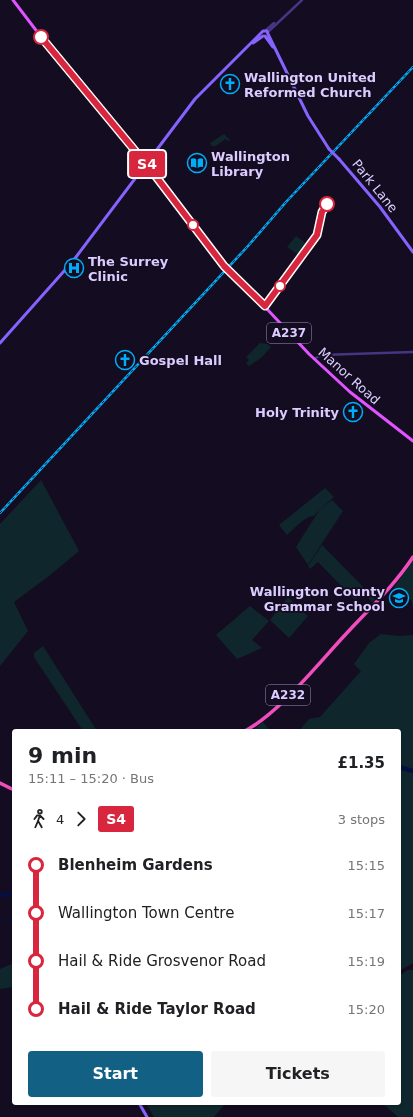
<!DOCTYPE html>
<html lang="en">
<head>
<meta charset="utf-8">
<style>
  :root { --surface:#fff; --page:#f6f6f6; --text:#202124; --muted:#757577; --accent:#126083 }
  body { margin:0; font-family:"DejaVu Sans",sans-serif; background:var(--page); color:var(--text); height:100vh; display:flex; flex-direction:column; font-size:15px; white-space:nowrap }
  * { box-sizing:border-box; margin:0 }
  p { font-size:13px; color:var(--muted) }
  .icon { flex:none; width:22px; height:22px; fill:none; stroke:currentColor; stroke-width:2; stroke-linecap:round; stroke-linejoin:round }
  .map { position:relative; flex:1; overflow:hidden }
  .details { position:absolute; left:12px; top:729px; width:389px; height:376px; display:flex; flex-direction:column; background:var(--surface); border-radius:4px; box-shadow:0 1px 3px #0004 }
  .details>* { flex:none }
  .badge { padding:0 8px; border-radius:3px; font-size:14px; line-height:26px }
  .map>.badge { position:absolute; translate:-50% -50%; box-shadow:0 0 0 2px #fff }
  .legs { display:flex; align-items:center; gap:6px; height:44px; padding:0 16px; font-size:13px }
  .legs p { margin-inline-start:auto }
  .headline { display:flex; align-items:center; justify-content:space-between; height:68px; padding:0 16px }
  h1 { font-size:22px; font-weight:600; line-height:30px }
  .primary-button { display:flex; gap:8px; margin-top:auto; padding:8px 16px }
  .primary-button a { flex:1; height:46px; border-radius:4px; background:var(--accent); color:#fff; font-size:16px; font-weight:600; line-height:46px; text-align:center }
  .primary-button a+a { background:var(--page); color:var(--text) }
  ul { padding:0 16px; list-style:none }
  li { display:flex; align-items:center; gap:14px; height:48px; font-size:15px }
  li i { display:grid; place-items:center; width:6px; height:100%; margin:0 5px; background:currentColor }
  li i::after { content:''; width:10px; height:10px; margin:-5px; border:3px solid; border-radius:50%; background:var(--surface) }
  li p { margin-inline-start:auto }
  li:first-child i { background:linear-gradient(#0000 50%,currentColor 0) }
  li:last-child i { background:linear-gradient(currentColor 50%,#0000 0) }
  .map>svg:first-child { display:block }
  .green { fill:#0f272c }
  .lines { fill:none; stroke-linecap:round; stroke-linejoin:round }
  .stream { stroke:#061040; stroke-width:1 }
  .river { stroke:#061040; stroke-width:4.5 }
  .tertiary { stroke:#473483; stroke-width:2.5 }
  .secondary { stroke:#8663ff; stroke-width:3 }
  .primary { stroke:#e153ff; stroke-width:3 }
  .trunk { stroke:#f04dbd; stroke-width:3.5 }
  .rail-casing { stroke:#00adf7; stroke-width:2.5 }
  .rail { stroke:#140c21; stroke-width:1; stroke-dasharray:3; stroke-linecap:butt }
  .secondary-bridge { stroke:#8663ff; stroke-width:3 }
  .line-1-casing { stroke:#fff; stroke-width:9 }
  .line-1 { stroke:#d7263d; stroke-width:6 }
  .stop-1-dot { fill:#fff; stroke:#d7263d; stroke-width:2 }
  .labels { text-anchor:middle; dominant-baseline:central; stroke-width:3.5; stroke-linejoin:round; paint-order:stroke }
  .shield { fill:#140c21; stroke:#a092bc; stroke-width:1 }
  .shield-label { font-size:12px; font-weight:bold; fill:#dcccff }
  .poi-label { font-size:13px; font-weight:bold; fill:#dcccff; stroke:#140c21; text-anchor:start }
  .street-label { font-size:13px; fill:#dcccff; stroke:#140c21 }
</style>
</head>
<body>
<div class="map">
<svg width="413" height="1117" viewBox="0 0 413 1117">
  <rect width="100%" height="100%" fill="#140c21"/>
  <path class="green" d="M224,134L230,140L229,141L225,139L216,146H212L210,143Z
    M296,236L307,244L299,255L287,247Z
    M260,343L267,344L271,347L261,358L249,366L246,363L249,360L246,357Z
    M41,480L79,551L49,576L14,602L28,631L0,666V524Z
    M325,488L334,497L320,509L314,516C305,516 294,529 287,535L279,525Z
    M332,500L343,511L308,565L296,547L320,509Z
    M322,545L375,599L372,602L363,592L355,600L318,562L310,569L308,566Z
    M413,561V609L412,601L394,587Z
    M288,597L308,616L289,638L270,620Z
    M250,606L269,621L252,640L262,648L237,659L216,635Z
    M381,634L399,636L413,635V963L399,971V731H299L309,719L320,717L361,671L354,664L369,643Z
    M43,646L97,731H83L34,657V653Z
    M263,722L270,731H252Z
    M14,963V987L0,989V969Z
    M408,970H413V1117H398L382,1103H399V976Z
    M146,1103H226L214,1117H154Z"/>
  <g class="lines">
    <path class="stream" d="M0,920L6,919L14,923"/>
    <path class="river" d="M399,767L413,771
      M0,895L14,894"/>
    <path class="tertiary" d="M266,30L274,23
      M268,32L302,0
      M314,359L321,355L413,352"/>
    <path class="secondary" d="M268,34L308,116L329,149
      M265,36L273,47
      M253,43L263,36
      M339,159L380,207L413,252
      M0,343L73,261L195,99L263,31H267L268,34
      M139,1103L147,1117"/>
    <path class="primary" d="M13,0L48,46L151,168L226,268L253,294L309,354L350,392L413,441"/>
    <path class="trunk" d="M245,731C280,712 317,665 345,635C368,610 394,586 413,557
      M0,783L14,790"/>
    <g class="rail-casing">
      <path id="rail" d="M0,513L248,246L286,202L413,67"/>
    </g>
    <use href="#rail" class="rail"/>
    <path class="secondary-bridge" d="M329,149L339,159"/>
  </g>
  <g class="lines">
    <g class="line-1-casing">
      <path id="line-1" d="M41,37L151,170L224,266L265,306L317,235L322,212L327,204"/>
    </g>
    <use href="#line-1" class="line-1"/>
  </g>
  <defs>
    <g id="church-ring" transform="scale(1)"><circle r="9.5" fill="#140c21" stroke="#00adf7" stroke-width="1.5"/><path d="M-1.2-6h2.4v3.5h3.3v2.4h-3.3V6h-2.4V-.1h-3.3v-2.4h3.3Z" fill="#00adf7"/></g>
    <g id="library-ring" transform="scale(1)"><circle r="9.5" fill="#140c21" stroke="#00adf7" stroke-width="1.5"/><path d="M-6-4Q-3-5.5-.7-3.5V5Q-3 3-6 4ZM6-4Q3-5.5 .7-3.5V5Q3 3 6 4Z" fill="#00adf7"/></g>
    <g id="hospital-ring" transform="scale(1)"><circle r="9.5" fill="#140c21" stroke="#00adf7" stroke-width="1.5"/><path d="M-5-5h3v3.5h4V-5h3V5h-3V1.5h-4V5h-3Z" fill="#00adf7"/></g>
    <g id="school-ring" transform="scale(1)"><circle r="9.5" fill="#140c21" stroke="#00adf7" stroke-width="1.5"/><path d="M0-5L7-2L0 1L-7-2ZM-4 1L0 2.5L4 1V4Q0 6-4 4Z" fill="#00adf7"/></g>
  </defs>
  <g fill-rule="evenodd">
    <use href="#church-ring" x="230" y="84"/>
    <use href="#library-ring" x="197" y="163"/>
    <use href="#hospital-ring" x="74" y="268"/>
    <use href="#church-ring" x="125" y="360"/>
    <use href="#church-ring" x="353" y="412"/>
    <use href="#school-ring" x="399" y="598"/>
  </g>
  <g class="stop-1-dot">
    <circle cx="41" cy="37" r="7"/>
    <circle cx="327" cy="204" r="7"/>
    <circle cx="193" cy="225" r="5"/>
    <circle cx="280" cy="286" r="5"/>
  </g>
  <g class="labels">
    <g class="shield">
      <rect x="267" y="323" width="44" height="20" rx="3"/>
      <rect x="266" y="685" width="44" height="20" rx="3"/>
    </g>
    <g class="shield-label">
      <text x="289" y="333">A237</text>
      <text x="288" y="695">A232</text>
    </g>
    <g class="poi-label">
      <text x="244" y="77">Wallington United<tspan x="244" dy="15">Reformed Church</tspan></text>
      <text x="211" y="156">Wallington<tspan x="211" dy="15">Library</tspan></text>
      <text x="88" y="261">The Surrey<tspan x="88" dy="15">Clinic</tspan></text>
      <text x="139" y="360">Gospel Hall</text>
      <text x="339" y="412" text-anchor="end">Holy Trinity</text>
      <text x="385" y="591" text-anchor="end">Wallington County<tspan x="385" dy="15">Grammar School</tspan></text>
    </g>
    <g class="street-label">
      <text transform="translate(375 186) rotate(51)">Park Lane</text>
      <text transform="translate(349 376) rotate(42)">Manor Road</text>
    </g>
  </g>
</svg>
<b class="badge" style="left:147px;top:164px;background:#d7263d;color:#fff">S4</b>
<section class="details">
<div class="headline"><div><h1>9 min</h1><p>15:11 – 15:20 · Bus</p></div><b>£1.35</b></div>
<div class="legs"><svg class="icon" aria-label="walk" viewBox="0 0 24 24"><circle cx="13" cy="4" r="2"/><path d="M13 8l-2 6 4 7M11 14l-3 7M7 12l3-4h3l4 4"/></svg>4<svg class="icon" aria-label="forward" viewBox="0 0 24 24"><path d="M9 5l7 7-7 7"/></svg><b class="badge" style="background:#d7263d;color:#fff">S4</b><p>3 stops</p></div>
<ul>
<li><i style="color:#d7263d"></i><b>Blenheim Gardens</b><p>15:15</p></li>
<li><i style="color:#d7263d"></i><span>Wallington Town Centre</span><p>15:17</p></li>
<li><i style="color:#d7263d"></i><span>Hail &amp; Ride Grosvenor Road</span><p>15:19</p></li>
<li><i style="color:#d7263d"></i><b>Hail &amp; Ride Taylor Road</b><p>15:20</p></li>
</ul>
<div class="primary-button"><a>Start</a><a>Tickets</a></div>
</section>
</div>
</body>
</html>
